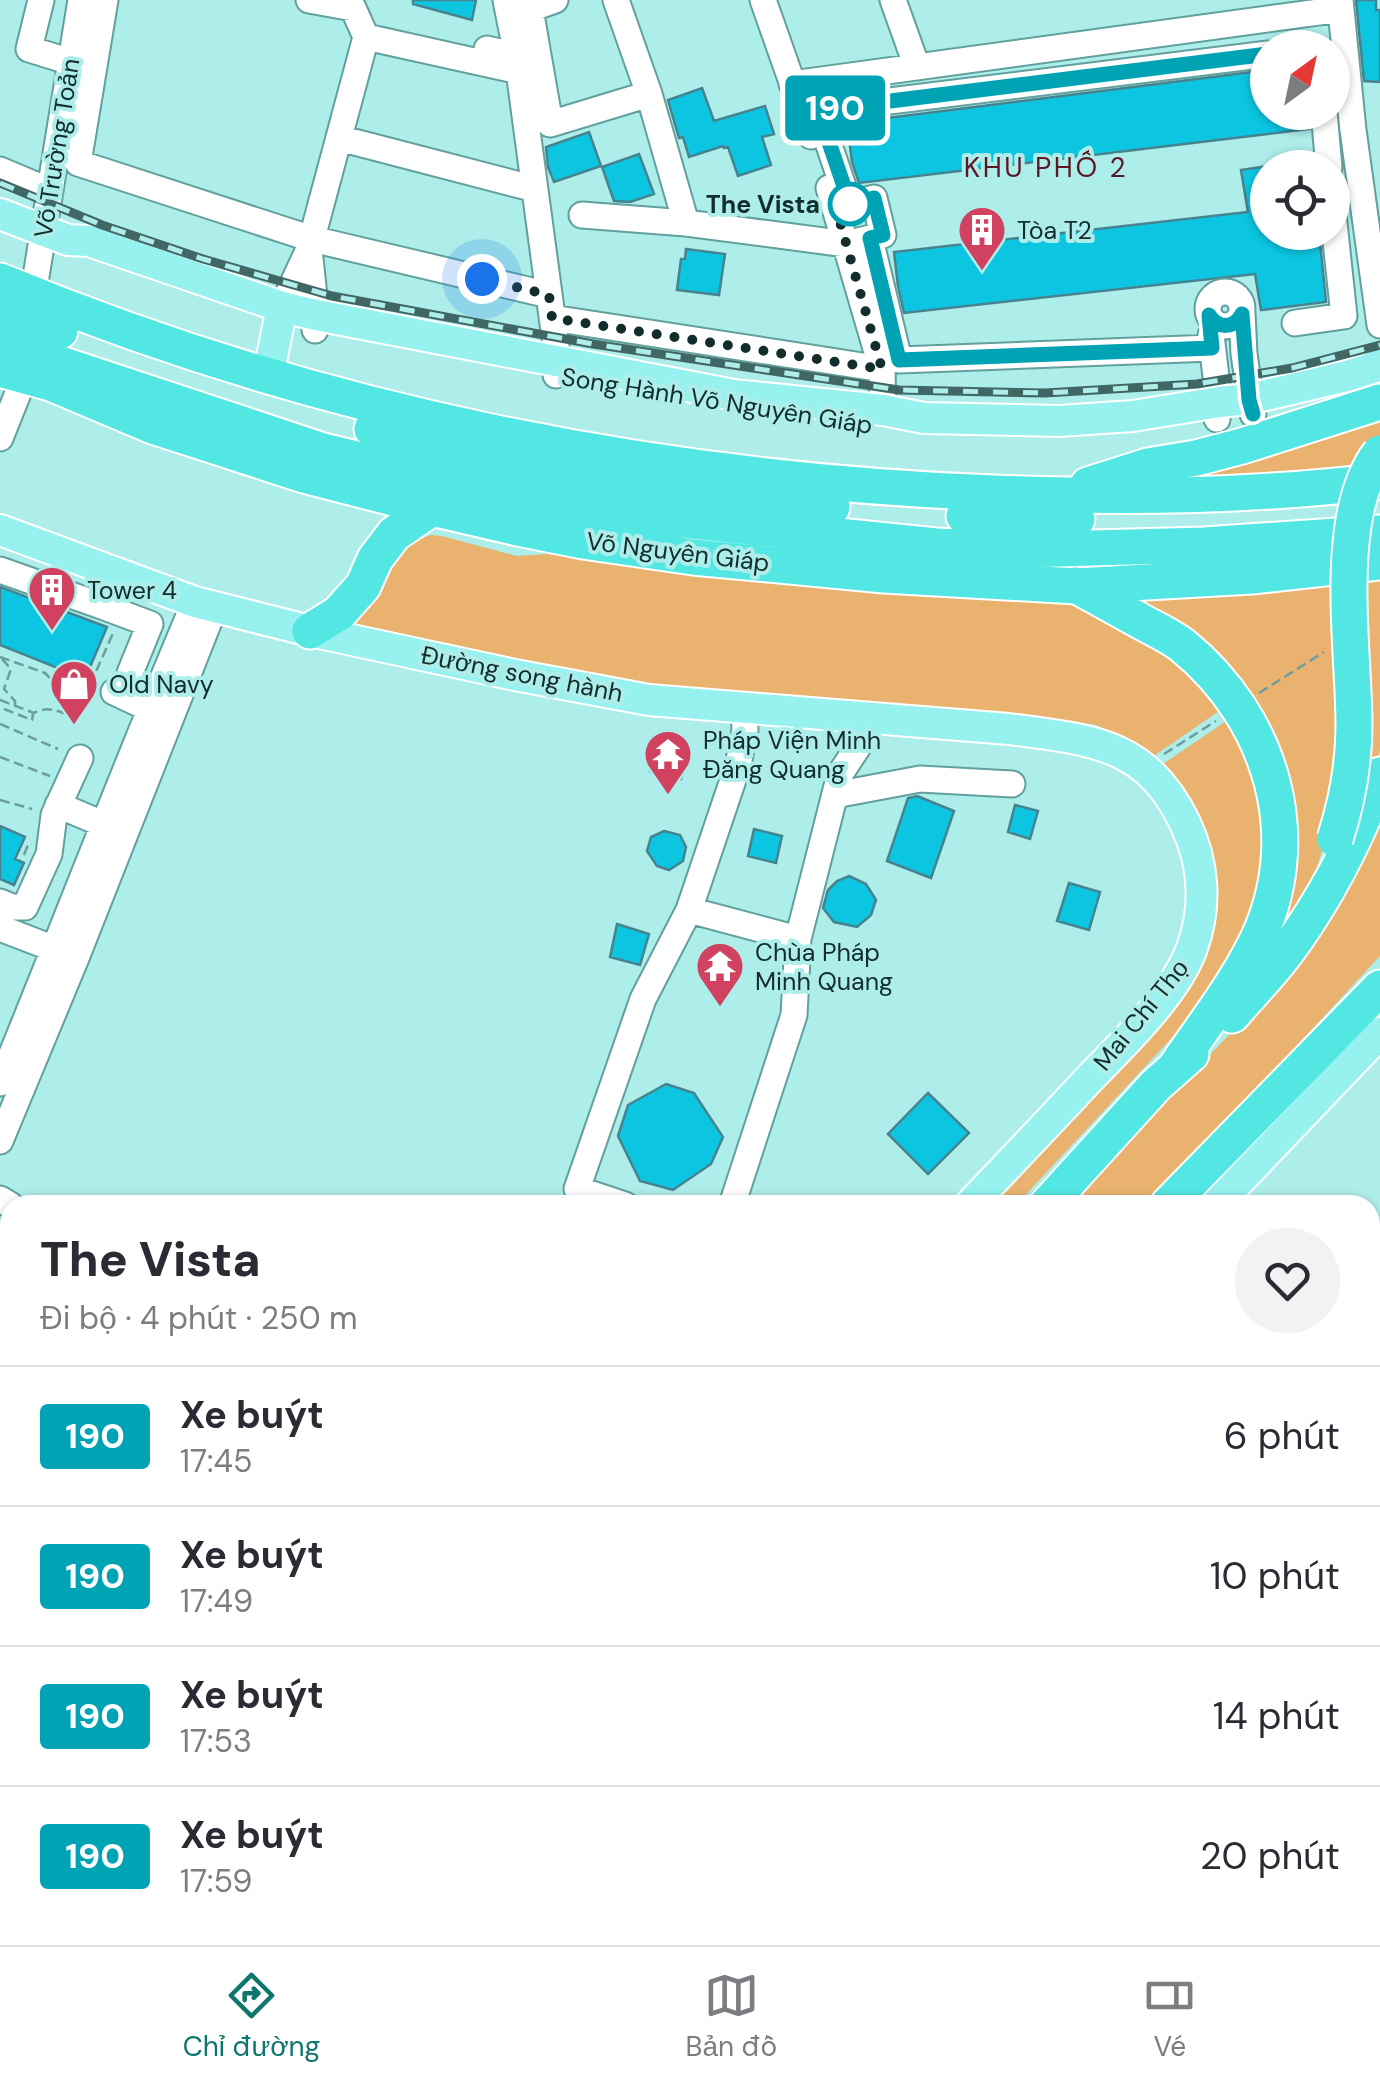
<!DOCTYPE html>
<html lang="vi">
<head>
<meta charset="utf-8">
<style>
  :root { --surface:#fff; --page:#f2f2f3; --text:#2b2b33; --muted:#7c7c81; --line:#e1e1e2; --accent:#0f766e }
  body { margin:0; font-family:"DM Sans",sans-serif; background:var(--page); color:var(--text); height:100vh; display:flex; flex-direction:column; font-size:38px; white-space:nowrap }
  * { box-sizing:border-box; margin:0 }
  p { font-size:32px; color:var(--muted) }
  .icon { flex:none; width:55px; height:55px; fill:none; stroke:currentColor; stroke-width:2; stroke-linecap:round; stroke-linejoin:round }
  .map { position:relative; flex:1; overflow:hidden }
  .drawer { position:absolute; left:0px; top:1195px; width:1380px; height:750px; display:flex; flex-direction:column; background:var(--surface); border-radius:30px 30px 0 0; box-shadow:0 2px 8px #0004 }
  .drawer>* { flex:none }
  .badge { padding:0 20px; border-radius:8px; font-size:35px; line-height:65px }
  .needle { width:65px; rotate:33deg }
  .fabs { position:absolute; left:1250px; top:30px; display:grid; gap:20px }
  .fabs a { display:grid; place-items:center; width:100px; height:100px; border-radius:50%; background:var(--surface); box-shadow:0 2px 8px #0004; font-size:50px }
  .you { position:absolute; width:50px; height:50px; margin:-25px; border:8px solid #fff; border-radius:50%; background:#1a73e8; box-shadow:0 0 0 15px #1a73e833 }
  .map>.badge { position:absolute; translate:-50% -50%; box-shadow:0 0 0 5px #fff }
  .round { display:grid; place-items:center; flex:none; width:105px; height:105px; border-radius:52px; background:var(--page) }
  .overview { display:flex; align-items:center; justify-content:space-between; height:170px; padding:0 40px }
  h1 { font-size:48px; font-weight:800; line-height:75px }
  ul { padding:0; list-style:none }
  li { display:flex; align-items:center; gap:30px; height:140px; padding:0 40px; border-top:2px solid var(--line) }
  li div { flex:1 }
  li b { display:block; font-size:38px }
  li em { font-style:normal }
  li .badge { min-width:110px; font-weight:700; text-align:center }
  .tabs { display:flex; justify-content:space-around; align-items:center; height:140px; border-top:2px solid var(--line); background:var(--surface); font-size:28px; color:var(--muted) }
  .tabs a { display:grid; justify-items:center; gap:5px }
  .tabs .on { color:var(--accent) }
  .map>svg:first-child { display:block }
  .green { fill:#e9b36f }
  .building { fill:#0cc6e1; stroke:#47838f; stroke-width:2.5 }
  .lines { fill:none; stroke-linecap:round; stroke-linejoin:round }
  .minor-casing { stroke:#61a09d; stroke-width:29 }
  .major-casing { stroke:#fff; stroke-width:34 }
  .highway-casing { stroke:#fff; stroke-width:39 }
  .path { stroke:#6e9e9c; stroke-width:2.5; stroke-dasharray:10 5; stroke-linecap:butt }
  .minor { stroke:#fff; stroke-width:25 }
  .major { stroke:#97f1ee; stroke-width:30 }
  .highway { stroke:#52e7e2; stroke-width:35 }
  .rail-casing { stroke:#416765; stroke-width:9 }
  .rail { stroke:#adedea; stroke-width:5; stroke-dasharray:15; stroke-linecap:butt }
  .highway-bridge-casing { stroke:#fff; stroke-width:39; stroke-linecap:butt }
  .highway-bridge { stroke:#52e7e2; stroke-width:35 }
  .line-casing { stroke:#fff; stroke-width:22 }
  .line { stroke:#00a3b4; stroke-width:15 }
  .walk { stroke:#132d2c; stroke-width:10; stroke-dasharray:0 18 }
  .stop-dot { fill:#fff; stroke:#00a3b4; stroke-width:5 }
  .labels { text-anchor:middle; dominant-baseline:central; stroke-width:8; stroke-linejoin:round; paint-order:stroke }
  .street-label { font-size:25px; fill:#132d2c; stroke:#adedea }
  .stop-label { font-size:25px; font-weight:bold; fill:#132d2c; stroke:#adedea; text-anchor:end }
  .poi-label { font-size:25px; fill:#132d2c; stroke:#adedea; text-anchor:start }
  .neighbourhood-label { font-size:28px; letter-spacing:2.5px; fill:#5c1726; stroke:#adedea }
</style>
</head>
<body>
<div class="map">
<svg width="1380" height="1945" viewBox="0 0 1380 1945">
  <rect width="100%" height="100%" fill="#adedea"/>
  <path class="green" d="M1380,412V465L1152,482Z
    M431,535L442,536L517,556L546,554L581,556L1054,601L1110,614L1146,632L1228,705L1151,758L1131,743L1096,725L1054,719L994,717L643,688L492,662L355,623L354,618C361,613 369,608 374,602C398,571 381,551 431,535Z
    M1380,578V750L1377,765L1335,807L1311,887L1276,945L1284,785L1127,594Z
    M1235,715L1266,783L1264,893L1209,998L1016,1205H978L1208,929L1160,766Z
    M1380,800V956L1149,1205H1069L1301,958Z
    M167,1935H281L272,1945H158Z"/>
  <path class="building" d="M413,0H476L472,20L413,4Z
    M1356,0H1376V10H1380V82L1364,81Z
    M1268,70V112H1308L1309,129L859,183L852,162L847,123Z
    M702,88L714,121L765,106L774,134L762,137L771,165L738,176L728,147L724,148L723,146L689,157L683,137L679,138L668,100Z
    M589,132L601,166L554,182L548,167L546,147Z
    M639,154L654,194L630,202L614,201L602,167Z
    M1268,166V232H1319L1326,302L1261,310L1255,274L904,313L898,286L894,252L1248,212L1241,170Z
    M686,249L725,254L719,295L677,290L681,259H685Z
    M0,587L107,627L85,679L0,645Z
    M673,751L684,762L681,779L664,784L650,771L655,755Z
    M917,796L954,811L931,878L887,861L908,798Z
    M1015,805L1038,811L1030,839L1008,832Z
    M0,826L25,837L15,859L24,863L14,885L0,879Z
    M754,829L782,836L776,863L748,856Z
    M664,831L680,835L686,847L683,861L669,870L657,866L647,851L651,837Z
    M849,876L866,884L876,900L871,915L857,927L834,922L823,908L828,890L837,881Z
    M1069,883L1100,892L1089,930L1057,921Z
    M617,924L649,934L640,965L610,957Z
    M666,1084L694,1093L723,1137L711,1164L673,1190L640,1181L618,1136L628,1105Z
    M928,1093L969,1133L928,1174L888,1134Z"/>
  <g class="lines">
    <g class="minor-casing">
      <path id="minor" d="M41,0L29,49L71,62
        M105,0L78,163L312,239L549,295
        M528,0L530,9L555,0
        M616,0L649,94L686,223
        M763,0L811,136
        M893,0L917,67
        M1340,0L1353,130L1380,325
        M530,9L550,124L649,94
        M366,37L519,71L558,361L556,375
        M487,49L517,56L506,0
        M792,84L1341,9
        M1324,112L1329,168
        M339,138L535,189
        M0,170L50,191
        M829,188L882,369L883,410
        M849,204L817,110L1268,54
        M582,215L686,223L846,244L883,235L874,198L836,208
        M870,239L899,360L1212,348
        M309,249L316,315L315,330
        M1208 309a17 17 0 1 1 34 0a17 17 0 1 1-34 0Z
        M33,295L81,0
        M282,307L309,249L366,37L353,8L309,0
        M1242,313L1244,354L1253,414
        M552,318L882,369
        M1295,323L1344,316L1332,204
        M1211,335L1219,402L1217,419
        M0,438L18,393L27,359
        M0,570L99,605L113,572
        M99,605L150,624L130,673
        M114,692L150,709
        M744,708L745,730L738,765L689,910L798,939
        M835,795L920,779L1012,784
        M58,805L103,824
        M0,902L12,907H25L49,854L54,815L80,758
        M0,928L70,955
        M0,1083C66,923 127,761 195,602
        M0,1141L76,958L215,606
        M0,1199L10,1205
        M625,1205L577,1189L643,999L689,910
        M732,1205L794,1015L798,939L840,774L877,718
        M0,1406L10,1400
        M1370,1515L1380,1519
        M0,1715L10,1724
        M0,1755L10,1744
        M151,1945L160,1935"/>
    </g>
    <g class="major-casing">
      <path id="major" d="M0,214L68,240L89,241L282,307L316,315L734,395L883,410L924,418L1059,421L1133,416L1219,402L1249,399L1347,376L1372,368L1380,362
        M268,377L282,307
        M0,530L195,602L310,631L515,675L649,700L1009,729C1089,740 1146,741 1185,823C1204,863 1207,906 1192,948C1176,993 1124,1043 1090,1078C1050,1121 1010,1163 970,1205
        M1216,1205L1380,1033
        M295,1945L305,1935
        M527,1945L537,1935"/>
    </g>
    <g class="highway-casing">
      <path id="highway" d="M0,281C316,412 653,480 994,493C1123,498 1252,497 1380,481
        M0,308L60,331
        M0,344L323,451L467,486L633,515L936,546L1019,550L1204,545L1380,533
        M0,369L51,383L153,426L304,475L432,508L518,528L583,541L693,557L884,575L1077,586L1252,576L1380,562
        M372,429C522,470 677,492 832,507
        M1088,485L1148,466L1196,458L1242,446L1380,402
        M964,516L1077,519
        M1075,585C1098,597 1120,610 1142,622C1155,629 1170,636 1182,645C1272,718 1309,840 1254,947C1232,990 1202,1028 1175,1068
        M310,631L339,613L363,586L375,559L394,534L432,508
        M1232,1015C1249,995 1268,976 1284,955C1325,900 1356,840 1380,775
        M1047,1205L1156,1085L1191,1054
        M1168,1205L1380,988
        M357,1945L366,1935
        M464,1945L474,1935"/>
    </g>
    <path class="path" d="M0,657L45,673L54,682L86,694L114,631
      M2,659L11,669L4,689L15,701V705
      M1259,693L1324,652
      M0,700L34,713C49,705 60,712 75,717L85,696
      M4,709L32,720L33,714
      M0,724L58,749
      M1164,754L1216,721
      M0,757L50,776
      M0,800L32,809
      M24,855L29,842"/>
    <use href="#minor" class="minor"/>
    <use href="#major" class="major"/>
    <use href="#highway" class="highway"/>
    <g class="rail-casing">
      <path id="rail" d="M0,183L102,225L203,259L332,296L593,344L899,390L1045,393L1197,384L1292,368L1380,345"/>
    </g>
    <use href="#rail" class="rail"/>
    <g class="highway-bridge-casing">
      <path id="highway-bridge" d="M1335,839C1347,802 1354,765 1354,725C1354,649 1332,515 1380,453"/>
    </g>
    <use href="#highway-bridge" class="highway-bridge"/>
  </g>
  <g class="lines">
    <g class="line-casing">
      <path id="line" d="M1253,414L1249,400L1242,314C1234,329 1218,329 1209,315L1212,348L899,360L870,238L883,235L874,198L850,204L818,110L1268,54"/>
    </g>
    <use href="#line" class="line"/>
    <path class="walk" d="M482,279L549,295L552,318L882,369L836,208L850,204"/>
  </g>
  <defs>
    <g id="building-pin" transform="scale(2.5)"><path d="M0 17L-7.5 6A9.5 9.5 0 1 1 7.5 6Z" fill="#d14160" stroke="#adedea"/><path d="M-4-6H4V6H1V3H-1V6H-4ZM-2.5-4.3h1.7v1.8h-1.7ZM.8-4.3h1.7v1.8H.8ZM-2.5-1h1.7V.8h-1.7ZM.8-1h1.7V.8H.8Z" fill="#fff"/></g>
    <g id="shop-pin" transform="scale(2.5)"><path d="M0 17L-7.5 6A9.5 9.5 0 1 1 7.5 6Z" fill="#d14160" stroke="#adedea"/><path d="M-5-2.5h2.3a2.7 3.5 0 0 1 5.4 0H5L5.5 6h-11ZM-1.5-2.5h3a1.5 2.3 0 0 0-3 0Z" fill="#fff"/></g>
    <g id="temple-pin" transform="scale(2.5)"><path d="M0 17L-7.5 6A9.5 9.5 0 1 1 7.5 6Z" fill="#d14160" stroke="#adedea"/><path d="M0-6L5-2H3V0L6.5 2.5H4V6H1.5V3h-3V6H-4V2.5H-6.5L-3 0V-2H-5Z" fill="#fff"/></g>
  </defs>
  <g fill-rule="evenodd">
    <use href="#building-pin" x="982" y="230"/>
    <use href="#building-pin" x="52" y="590"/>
    <use href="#shop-pin" x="74" y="684"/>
    <use href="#temple-pin" x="668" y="754"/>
    <use href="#temple-pin" x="720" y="966"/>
  </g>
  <circle class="stop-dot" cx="850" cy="204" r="20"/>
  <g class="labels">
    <g class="street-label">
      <text transform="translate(57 148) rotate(-81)">Võ Trường Toản</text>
      <text transform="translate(717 401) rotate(9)">Song Hành Võ Nguyên Giáp</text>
      <text transform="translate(678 552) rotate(7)">Võ Nguyên Giáp</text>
      <text transform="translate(522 674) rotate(11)">Đường song hành</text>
      <text transform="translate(1141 1015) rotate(-51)">Mai Chí Thọ</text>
    </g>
    <g class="stop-label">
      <text x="820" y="204">The Vista</text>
    </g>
    <g class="poi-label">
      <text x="1017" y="230">Tòa T2</text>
      <text x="87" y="590">Tower 4</text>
      <text x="109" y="684">Old Navy</text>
      <text x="703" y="740">Pháp Viện Minh<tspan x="703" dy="29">Đăng Quang</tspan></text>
      <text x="755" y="952">Chùa Pháp<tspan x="755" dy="29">Minh Quang</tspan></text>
    </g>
    <g class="neighbourhood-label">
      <text x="1046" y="167">KHU PHỐ 2</text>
    </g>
  </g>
</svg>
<div class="fabs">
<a><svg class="needle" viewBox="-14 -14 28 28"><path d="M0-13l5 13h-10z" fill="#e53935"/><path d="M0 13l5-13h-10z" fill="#7c7c81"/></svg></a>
<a><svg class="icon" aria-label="locate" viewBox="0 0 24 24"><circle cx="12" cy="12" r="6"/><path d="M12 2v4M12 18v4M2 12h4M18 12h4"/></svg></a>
</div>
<div class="you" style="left:482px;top:279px"></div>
<b class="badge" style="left:835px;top:108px;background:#00a3b4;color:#fff">190</b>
<section class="drawer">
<div class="overview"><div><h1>The Vista</h1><p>Đi bộ · 4 phút · 250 m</p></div><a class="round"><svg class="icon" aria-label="heart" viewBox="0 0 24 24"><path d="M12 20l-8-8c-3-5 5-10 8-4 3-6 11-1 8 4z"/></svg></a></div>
<ul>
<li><span class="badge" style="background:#00a3b4;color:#fff">190</span><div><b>Xe buýt</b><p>17:45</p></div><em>6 phút</em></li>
<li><span class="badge" style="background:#00a3b4;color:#fff">190</span><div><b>Xe buýt</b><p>17:49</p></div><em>10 phút</em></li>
<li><span class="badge" style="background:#00a3b4;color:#fff">190</span><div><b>Xe buýt</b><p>17:53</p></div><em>14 phút</em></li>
<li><span class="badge" style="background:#00a3b4;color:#fff">190</span><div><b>Xe buýt</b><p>17:59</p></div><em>20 phút</em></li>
</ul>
</section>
</div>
<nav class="tabs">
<a class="on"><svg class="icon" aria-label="directions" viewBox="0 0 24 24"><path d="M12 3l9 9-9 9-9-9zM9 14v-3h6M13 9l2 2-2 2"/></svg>Chỉ đường</a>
<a><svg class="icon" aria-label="map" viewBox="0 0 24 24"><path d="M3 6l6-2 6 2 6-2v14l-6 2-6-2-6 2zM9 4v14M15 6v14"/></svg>Bản đồ</a>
<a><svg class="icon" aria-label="tickets" viewBox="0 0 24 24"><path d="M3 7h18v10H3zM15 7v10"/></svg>Vé</a>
</nav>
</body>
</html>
